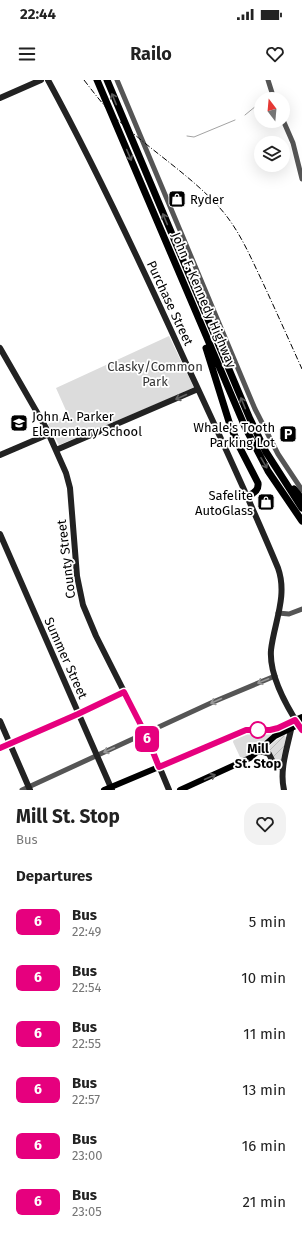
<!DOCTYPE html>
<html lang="en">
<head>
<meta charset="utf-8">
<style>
  :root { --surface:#fff; --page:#f2f2f2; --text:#222; --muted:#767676 }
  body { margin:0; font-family:"Fira Sans",sans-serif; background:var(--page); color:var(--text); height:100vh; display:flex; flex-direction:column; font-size:15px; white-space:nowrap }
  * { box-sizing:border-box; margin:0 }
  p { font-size:13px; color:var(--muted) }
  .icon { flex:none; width:22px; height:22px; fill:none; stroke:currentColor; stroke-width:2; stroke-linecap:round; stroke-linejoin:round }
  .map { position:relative; height:710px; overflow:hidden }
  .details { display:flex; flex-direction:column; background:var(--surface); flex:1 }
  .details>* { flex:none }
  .badge { padding:0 8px; border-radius:6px; font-size:14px; line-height:26px }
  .needle { width:26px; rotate:344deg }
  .controls { position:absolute; left:254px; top:12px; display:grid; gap:8px }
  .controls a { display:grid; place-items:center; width:36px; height:36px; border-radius:50%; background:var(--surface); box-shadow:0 4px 16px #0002; font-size:20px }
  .map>.badge { position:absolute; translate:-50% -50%; box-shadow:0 0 0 2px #fff }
  h2 { padding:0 16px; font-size:15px; line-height:36px }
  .round { display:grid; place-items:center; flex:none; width:42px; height:42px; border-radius:16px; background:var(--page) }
  .summary { display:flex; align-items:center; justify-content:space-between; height:68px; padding:0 16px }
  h1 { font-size:19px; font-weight:700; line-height:30px }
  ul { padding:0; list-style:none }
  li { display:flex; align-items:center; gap:12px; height:56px; padding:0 16px }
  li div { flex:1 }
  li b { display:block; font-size:15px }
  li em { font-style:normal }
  li .badge { min-width:44px; font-weight:700; text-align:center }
  .status { display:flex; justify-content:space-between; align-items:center; height:28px; padding:0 20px; background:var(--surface); direction:ltr }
  .status svg { height:11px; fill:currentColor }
  header { display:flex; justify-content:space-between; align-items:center; height:52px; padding:0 16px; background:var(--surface); font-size:18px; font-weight:700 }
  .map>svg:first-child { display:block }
  .park { fill:#dcdcdc }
  .garden { fill:url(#garden-furrows) }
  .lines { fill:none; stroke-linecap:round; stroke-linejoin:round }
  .stream { stroke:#a3a3a3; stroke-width:1 }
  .tertiary { stroke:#555; stroke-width:5 }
  .secondary { stroke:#222; stroke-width:6 }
  .primary { stroke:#000; stroke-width:6 }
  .motorway { stroke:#000; stroke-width:7 }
  .rail { stroke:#000; stroke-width:1; stroke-dasharray:6 2 1 2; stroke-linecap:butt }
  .oneway { stroke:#595959 }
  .oneway2 { stroke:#646464 }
  .oneway3 { stroke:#999 }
  .line-casing { stroke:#fff; stroke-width:9 }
  .line { stroke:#e6007e; stroke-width:6 }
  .stop-dot { fill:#fff; stroke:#e6007e; stroke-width:2 }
  .labels { text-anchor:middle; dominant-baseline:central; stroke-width:3.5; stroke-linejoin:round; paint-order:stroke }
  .poi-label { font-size:13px; fill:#000; stroke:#fff; text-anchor:start }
  .street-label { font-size:13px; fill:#000; stroke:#fff }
  .park-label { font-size:13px; fill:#333; stroke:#fff }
  .stop-label { font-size:13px; font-weight:bold; fill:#000; stroke:#fff }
</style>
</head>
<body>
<div class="status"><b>22:44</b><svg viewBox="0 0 49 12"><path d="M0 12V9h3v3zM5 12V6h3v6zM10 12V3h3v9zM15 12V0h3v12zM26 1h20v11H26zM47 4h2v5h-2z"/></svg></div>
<header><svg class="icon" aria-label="menu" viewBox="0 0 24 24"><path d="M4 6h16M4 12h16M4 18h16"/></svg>Railo<svg class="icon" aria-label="heart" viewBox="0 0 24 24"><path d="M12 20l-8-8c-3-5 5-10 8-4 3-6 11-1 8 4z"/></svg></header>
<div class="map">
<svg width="302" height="710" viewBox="0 0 302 710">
  <defs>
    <pattern id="garden-furrows" width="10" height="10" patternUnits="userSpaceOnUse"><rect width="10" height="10" fill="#dcdcdc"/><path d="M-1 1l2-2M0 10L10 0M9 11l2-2" fill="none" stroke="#bbb"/></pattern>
  </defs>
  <rect width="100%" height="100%" fill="#fff"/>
  <path class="park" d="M169,256L194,308L59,365L48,344L68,335L56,308Z
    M276,652V653L250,675L244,678L240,677L233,662L234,658L240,654Z"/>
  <path class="garden" d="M284,655L286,657L280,684H277L266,669L275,661Z"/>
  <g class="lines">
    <path class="stream" d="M245,35L256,26
      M187,56L194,57L235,40"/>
    <path class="tertiary" d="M117,0L255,329L278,374L302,410
      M268,0L274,19
      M283,40L293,63L302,99
      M278,533L289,534L302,529
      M22,710L213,622L275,596"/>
    <path class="secondary" d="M48,0C98,92 142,186 185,281C217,350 249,418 278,488C288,516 274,543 271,570C269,596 288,629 302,650
      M0,18L41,0
      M0,268L46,348L66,393L70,408L77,496L83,525L96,556L147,657L169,710
      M56,370L198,309
      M0,375L49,354
      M0,454L112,710
      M0,641L30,710
      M258,672H263L269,674L274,684L283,688
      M284,710C279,689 288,666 292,645"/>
    <path class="primary" d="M104,710L154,689L165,685L246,650H263L274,649L302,637
      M180,710L250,678L275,656L302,643"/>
    <path class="motorway" d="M97,0L245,347L268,391L302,441
      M107,0L250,339L266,372L302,428
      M206,268L230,345L240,368L258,403C259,411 253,413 247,417
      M294,409L302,419"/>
    <path class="rail" d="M84,0C94,13 104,26 115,37C148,69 188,93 219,127C239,149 250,176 263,203C276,231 289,260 302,289"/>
  </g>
  <defs><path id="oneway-shaft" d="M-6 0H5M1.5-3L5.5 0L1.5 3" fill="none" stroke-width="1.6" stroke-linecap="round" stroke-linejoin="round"/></defs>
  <g class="oneway">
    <use href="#oneway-shaft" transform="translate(114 19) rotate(-112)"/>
    <use href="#oneway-shaft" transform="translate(129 75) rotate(67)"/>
    <use href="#oneway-shaft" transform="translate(165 139) rotate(-113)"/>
    <use href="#oneway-shaft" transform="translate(243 323) rotate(-112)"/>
    <use href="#oneway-shaft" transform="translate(264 383) rotate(60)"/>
    <use href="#oneway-shaft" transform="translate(210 697) rotate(-24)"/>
  </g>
  <use class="oneway2" href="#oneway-shaft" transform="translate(181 317) rotate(156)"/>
  <g class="oneway3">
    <use href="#oneway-shaft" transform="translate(263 601) rotate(158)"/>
    <use href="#oneway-shaft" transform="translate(216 621) rotate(156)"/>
    <use href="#oneway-shaft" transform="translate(109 670) rotate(156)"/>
  </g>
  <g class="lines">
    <g class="line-casing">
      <path id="line" d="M0,668L78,634L124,612L147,657L159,687L246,650H270L278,648L295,640L302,650"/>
    </g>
    <use href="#line" class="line"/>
  </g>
  <defs>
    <g id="shop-square" transform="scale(0.9)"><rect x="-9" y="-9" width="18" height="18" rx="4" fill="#000" stroke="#fff"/><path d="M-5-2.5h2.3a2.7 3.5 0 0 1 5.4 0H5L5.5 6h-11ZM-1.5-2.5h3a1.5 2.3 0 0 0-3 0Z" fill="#fff"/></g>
    <g id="school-square" transform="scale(0.9)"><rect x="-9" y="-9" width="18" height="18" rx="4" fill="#000" stroke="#fff"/><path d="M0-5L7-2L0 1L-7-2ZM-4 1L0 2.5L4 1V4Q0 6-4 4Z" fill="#fff"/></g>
    <g id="parking-square" transform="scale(0.9)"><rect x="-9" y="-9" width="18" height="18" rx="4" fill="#000" stroke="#fff"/><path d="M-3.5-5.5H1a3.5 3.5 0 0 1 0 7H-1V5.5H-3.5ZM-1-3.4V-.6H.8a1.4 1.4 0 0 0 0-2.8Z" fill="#fff"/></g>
  </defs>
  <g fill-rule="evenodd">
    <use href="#shop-square" x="177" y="119"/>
    <use href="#school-square" x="19" y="343"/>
    <use href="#parking-square" x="288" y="354"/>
    <use href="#shop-square" x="266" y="422"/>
  </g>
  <circle class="stop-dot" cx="258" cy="650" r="8"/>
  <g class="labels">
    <g class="poi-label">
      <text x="190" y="119">Ryder</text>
      <text x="32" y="336">John A. Parker<tspan x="32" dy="15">Elementary School</tspan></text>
      <text x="275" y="347" text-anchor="end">Whale's Tooth<tspan x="275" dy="15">Parking Lot</tspan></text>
      <text x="253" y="415" text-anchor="end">Safelite<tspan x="253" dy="15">AutoGlass</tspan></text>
    </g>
    <g class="street-label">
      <text transform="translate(204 220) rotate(67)">John F. Kennedy Highway</text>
      <text transform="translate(170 223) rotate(65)">Purchase Street</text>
      <text transform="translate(66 479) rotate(-97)">County Street</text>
      <text transform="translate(66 578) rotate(66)">Summer Street</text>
    </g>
    <g class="park-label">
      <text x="155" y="286">Clasky/Common<tspan x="155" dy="15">Park</tspan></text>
    </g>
    <g class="stop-label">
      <text x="258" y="668">Mill<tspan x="258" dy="15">St. Stop</tspan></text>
    </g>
  </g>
</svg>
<div class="controls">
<a><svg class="needle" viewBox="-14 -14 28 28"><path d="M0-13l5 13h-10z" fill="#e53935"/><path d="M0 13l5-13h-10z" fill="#767676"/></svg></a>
<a><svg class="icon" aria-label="layers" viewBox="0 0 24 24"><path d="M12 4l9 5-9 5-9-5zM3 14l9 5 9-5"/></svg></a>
</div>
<b class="badge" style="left:147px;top:659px;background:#e6007e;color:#fff">6</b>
</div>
<section class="details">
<div class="summary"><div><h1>Mill St. Stop</h1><p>Bus</p></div><a class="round"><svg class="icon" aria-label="heart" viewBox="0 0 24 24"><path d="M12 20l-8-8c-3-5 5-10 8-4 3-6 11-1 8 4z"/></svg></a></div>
<h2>Departures</h2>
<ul>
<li><span class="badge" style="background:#e6007e;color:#fff">6</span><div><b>Bus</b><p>22:49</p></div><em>5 min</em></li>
<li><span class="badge" style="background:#e6007e;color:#fff">6</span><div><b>Bus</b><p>22:54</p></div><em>10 min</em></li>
<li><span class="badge" style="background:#e6007e;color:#fff">6</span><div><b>Bus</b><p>22:55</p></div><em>11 min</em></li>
<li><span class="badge" style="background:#e6007e;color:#fff">6</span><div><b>Bus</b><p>22:57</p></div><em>13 min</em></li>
<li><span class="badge" style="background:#e6007e;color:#fff">6</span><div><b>Bus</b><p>23:00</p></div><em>16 min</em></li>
<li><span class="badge" style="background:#e6007e;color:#fff">6</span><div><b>Bus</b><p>23:05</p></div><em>21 min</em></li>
</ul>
</section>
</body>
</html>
